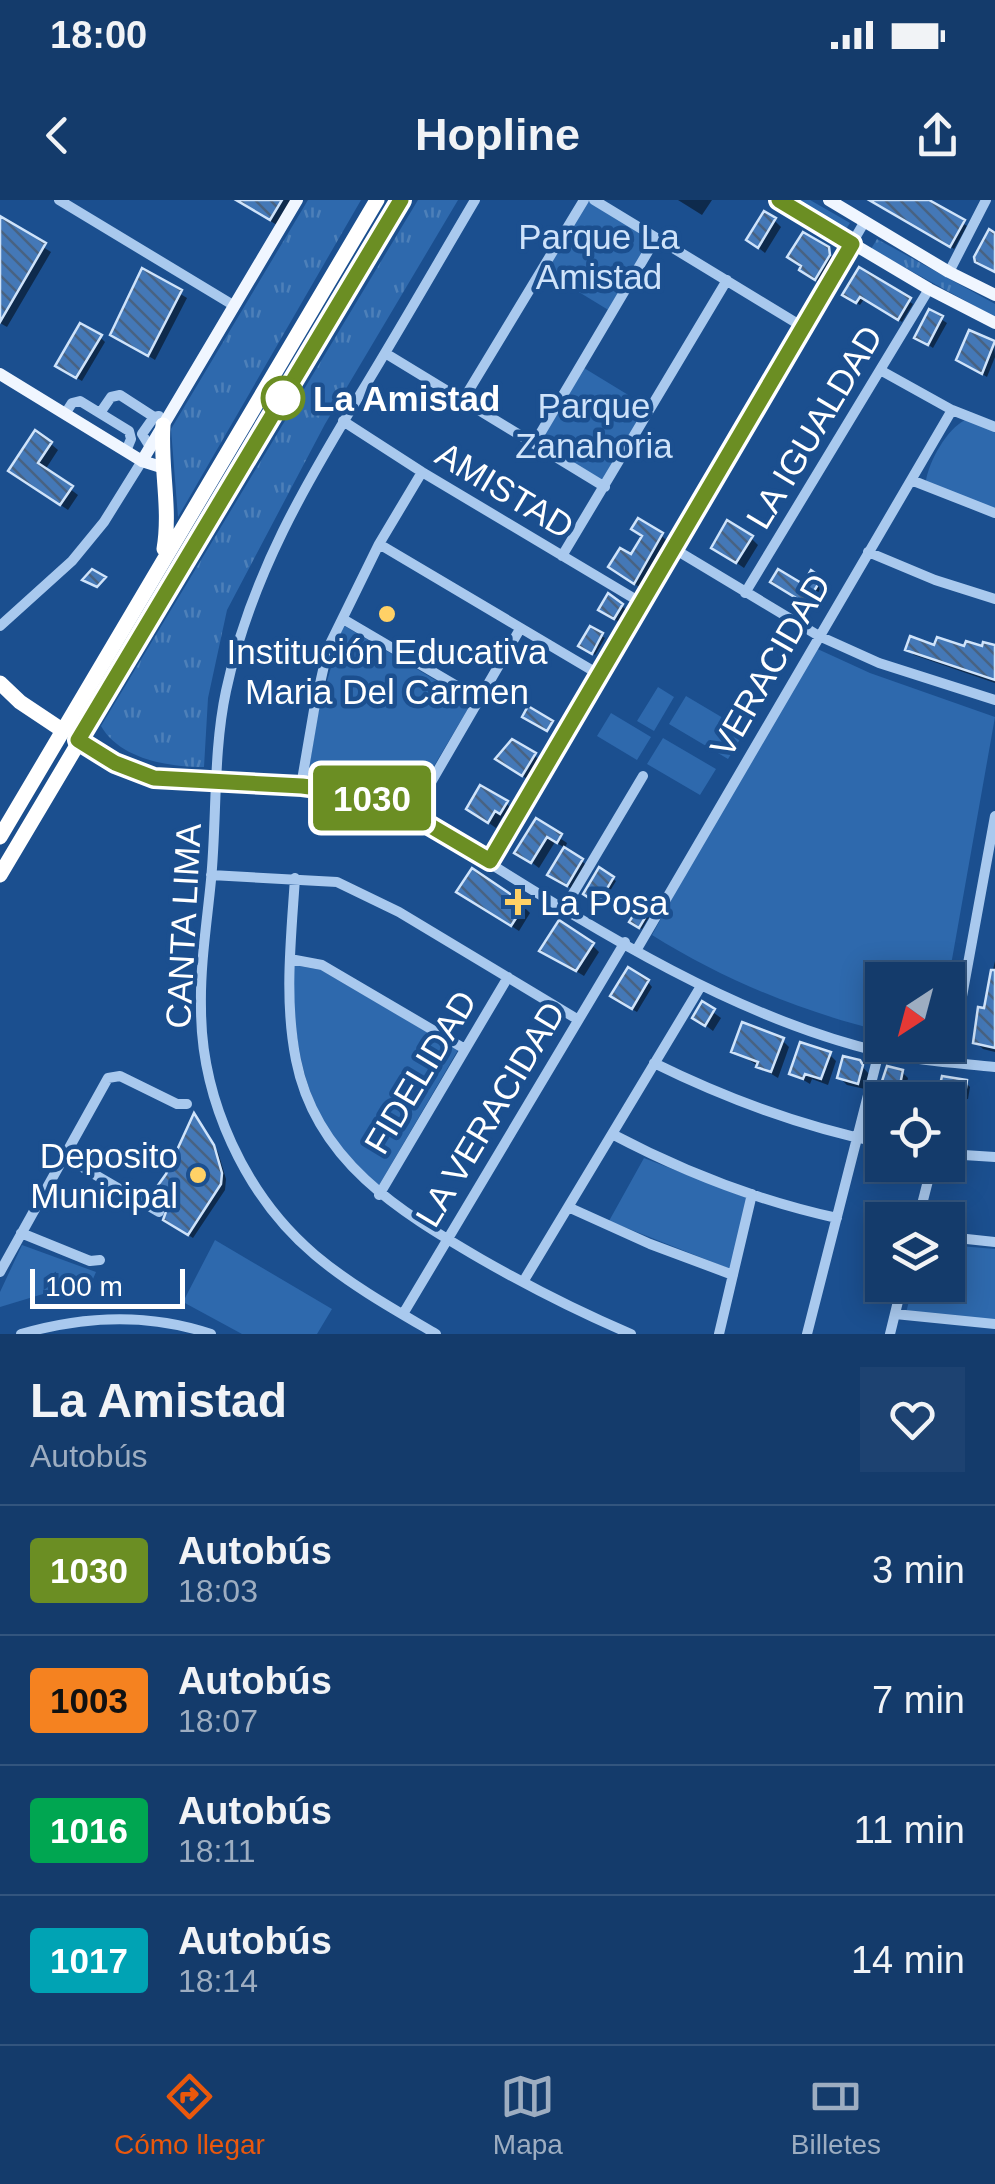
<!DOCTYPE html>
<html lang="es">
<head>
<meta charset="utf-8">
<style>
  :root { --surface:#143b6b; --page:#1d4271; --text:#f1f3f6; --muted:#9dadc1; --line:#33557e; --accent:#ea580c }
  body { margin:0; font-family:Arial,sans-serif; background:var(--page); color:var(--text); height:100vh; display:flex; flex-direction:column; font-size:38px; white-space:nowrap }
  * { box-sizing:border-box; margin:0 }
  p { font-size:32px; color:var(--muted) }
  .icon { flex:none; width:55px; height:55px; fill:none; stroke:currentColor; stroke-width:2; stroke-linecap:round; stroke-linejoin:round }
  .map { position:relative; height:1134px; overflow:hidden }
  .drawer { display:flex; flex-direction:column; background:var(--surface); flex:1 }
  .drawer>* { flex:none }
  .badge { padding:0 20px; border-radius:8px; font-size:35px; line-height:65px }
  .needle { width:65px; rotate:216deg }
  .buttons { position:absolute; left:865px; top:762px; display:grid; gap:20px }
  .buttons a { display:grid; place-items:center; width:100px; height:100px; border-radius:0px; background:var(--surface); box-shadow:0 5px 25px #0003,0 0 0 2px var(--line); font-size:50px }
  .scale { position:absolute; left:30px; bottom:25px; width:155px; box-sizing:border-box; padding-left:10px; border:5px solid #fff; border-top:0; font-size:28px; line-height:35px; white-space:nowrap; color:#fff; -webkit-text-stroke:8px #1b4f8f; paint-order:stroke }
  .map>.badge { position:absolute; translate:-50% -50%; box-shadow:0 0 0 5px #fff }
  .round { display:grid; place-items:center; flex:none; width:105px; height:105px; border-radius:0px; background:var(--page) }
  .head { display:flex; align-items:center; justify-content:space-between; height:170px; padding:0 30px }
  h1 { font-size:48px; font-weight:700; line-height:75px }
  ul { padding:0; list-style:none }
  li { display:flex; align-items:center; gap:30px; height:130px; padding:0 30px; border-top:2px solid var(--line) }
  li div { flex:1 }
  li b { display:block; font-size:38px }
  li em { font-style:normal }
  li .badge { min-width:110px; font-weight:700; text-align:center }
  .status { display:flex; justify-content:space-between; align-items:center; height:70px; padding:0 50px; background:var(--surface); direction:ltr }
  .status svg { height:28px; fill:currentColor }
  header { display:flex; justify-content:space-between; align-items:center; height:130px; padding:0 30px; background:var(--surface); font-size:45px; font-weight:700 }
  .tab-bar { display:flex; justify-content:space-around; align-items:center; height:140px; border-top:2px solid var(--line); background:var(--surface); font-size:28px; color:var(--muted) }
  .tab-bar a { display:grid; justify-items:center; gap:5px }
  .tab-bar .on { color:var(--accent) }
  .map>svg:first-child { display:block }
  .grass { fill:url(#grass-tufts) }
  .park { fill:#2e69ad }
  .shadow { fill:#0007 }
  .building { fill:url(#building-back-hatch); stroke:#cfe3fa; stroke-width:2.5 }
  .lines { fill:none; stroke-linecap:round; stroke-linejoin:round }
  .minor { stroke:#a9c9ee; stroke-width:10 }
  .major { stroke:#f0f6ff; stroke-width:12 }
  .highway { stroke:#fff; stroke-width:15 }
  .line-casing { stroke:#fff; stroke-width:22 }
  .line { stroke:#6b8e23; stroke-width:15 }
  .stop-dot { fill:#fff; stroke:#6b8e23; stroke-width:5 }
  .poi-dot { fill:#ffd166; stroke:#1b4f8f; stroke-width:4 }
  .labels { text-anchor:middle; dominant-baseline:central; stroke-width:9; stroke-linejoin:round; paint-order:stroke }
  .park-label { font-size:35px; fill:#cfe3fa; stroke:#1b4f8f }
  .stop-label { font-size:35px; font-weight:bold; fill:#fff; stroke:#1b4f8f; text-anchor:start }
  .street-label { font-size:35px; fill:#fff; stroke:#1b4f8f }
  .poi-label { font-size:35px; fill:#fff; stroke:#1b4f8f }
</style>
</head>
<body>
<div class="status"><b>18:00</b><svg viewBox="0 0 49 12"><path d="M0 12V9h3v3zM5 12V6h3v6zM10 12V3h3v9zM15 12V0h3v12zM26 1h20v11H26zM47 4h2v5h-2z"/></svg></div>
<header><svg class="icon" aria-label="back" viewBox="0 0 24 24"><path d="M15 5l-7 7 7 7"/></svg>Hopline<svg class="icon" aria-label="share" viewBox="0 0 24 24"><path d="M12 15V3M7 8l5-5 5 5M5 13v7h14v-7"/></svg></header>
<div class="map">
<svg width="995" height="1134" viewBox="0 0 995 1134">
  <defs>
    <pattern id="grass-tufts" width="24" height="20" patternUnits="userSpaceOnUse" patternTransform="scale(2.5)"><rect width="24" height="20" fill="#2e69ad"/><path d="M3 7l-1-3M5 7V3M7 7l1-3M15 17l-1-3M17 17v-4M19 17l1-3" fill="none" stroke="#4d80b9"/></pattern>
    <pattern id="building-back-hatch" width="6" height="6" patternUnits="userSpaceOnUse" patternTransform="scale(2.5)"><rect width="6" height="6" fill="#4478b7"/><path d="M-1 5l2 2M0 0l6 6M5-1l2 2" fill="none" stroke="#486282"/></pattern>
  </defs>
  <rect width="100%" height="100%" fill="#1b4f8f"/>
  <path class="grass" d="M308,0H361L178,317L171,229Z
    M418,0H458L325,224L227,410L208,498L204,567C168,567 120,559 101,526Z
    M790,0H810L850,23L844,32Z
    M877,39L995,104V117L871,49Z"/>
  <path class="park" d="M588,1L652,40L610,111L546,72Z
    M584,168L648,207L604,281L540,243Z
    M965,220L995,231V312L926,281C929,261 947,229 965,220Z
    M343,425L472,502L409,608L341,585L307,581L318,513Z
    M811,446L870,473L995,517L948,782L882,780V831C802,812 722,779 652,735Z
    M658,487L674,497L654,531L637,521Z
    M686,496L745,531L728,559L669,524Z
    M611,513L651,537L637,560L597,536Z
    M663,538L716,569L700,595L647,564Z
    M294,765L321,770L458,850L378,987C309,936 290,845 294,765Z
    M644,958L747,998L730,1069L609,1021Z
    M215,1040L332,1109L317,1134H242L183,1102Z
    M22,1045L96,1072L90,1086L76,1084L0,1107V1092Z
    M948,1045L995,1049V1121L906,1113L913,1085H948Z"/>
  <path class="shadow" d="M235,0H293L277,25Z
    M678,0H712L702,15Z
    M871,0H925L967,26L954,49Z
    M0,20L51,52L7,127L0,123Z
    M774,20L781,27L765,53L749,40Z
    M827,49L834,61L821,83L807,74Z
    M143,71L187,98L155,160L113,134Z
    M860,71L913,104L902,122L864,99L860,105L849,98Z
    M930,112L947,123L933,148L917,137Z
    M100,137L105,142L82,181L63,170Z
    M994,143L995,157L987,177L971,167Z
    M51,244L58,250L45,270L78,295L68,310L11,271Z
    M634,329L661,335L668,342L642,389L611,367L632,358L644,337Z
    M751,338L758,345L744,368L714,347Z
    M821,379L824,383L811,406L777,385L803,387Z
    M622,406L629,413L622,424L601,410Z
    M591,429L605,438L595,455L584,448Z
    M995,447V483L914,455L908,449Z
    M534,555L541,562L530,581L498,559Z
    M506,603L513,610L508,619L503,616L496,628L469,609Z
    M536,622L567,643L565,648L555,642L539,668L518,652Z
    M582,661L589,668L575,691L550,674Z
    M613,679L616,681L602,704L589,697Z
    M459,692L523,706L530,713L519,731Z
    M654,703L656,705L642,729L635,725Z
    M592,745L599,752L584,776L542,750Z
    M995,761V852L983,849L976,842Z
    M648,782L652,787L637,812L618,801Z
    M703,805L721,818L713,831L695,817Z
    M782,840L789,847L778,878L734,851Z
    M829,854L836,861L828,885L812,879L810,884L792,873Z
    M858,862L869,874L865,889L847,885L840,878Z
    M902,872L908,878L903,900H885L880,895Z
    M966,883L970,887L968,899L945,898L941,894Z
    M199,921L218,952L226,979L225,990L193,1038L171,1024Z"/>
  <path class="building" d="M236,0H282L270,20Z
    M869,0H929L965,20L950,47Z
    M764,11L776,18L758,48L746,40Z
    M0,16L46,43L0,122Z
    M989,29L995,33V72L975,62L974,57Z
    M803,32L829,47L830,55L815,80L799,70L801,66L787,57Z
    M859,67L911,98L898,120L860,97L856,103L842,95Z
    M142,68L182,90L148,156L110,135Z
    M929,109L943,116L928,145L914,138Z
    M80,123L102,135L76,178L55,166Z
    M969,130L995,141L982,174L956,160Z
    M35,230L52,242L38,263L73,286L60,305L8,271Z
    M638,318L663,333L634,384L608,367L620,348L631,354L642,336L631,329Z
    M727,320L753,336L736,363L711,348Z
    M92,369L106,377L97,387L82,380Z
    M778,369L803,384L811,370L822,378L806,404L770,382Z
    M608,393L623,404L614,419L598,410Z
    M590,426L603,433L592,454L578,446Z
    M910,436L934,445L937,437L964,446L966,441L982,446L983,442L995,445V480L905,450Z
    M528,506L553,521L547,531L522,517Z
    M512,539L536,553L522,576L495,559Z
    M480,585L508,601L500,614L495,611L488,623L466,609Z
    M536,618L562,634L557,643L547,637L531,663L514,653Z
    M564,647L583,659L567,686L547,675Z
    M599,667L614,677L598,704L583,694Z
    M472,668L525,704L511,726L456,692Z
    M646,695L655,701L639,728L629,722Z
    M559,720L594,743L576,771L539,751Z
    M628,767L649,780L632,809L610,796Z
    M991,770H995V848L973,843L978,807L984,808Z
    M702,801L715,809L705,826L692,818Z
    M742,822L784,838L771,872L756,867L758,862L731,852Z
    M800,842L831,852L821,879L805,874L803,879L789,874Z
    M843,856L860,860L863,865L858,884L837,878Z
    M887,866L903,870L897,900L877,896Z
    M942,876L967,880L965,895L938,894Z
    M194,913L214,945L222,973L221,984L188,1035L163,1020L167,1009L151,995L166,974Z"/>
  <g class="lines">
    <path class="minor" d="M59,0L233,105
      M594,0L803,127
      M949,72L986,0
      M385,153L605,287
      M880,170L952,210L995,227
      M463,200L584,0
      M100,213L111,197L120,195L154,217
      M65,214L72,203L80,201L129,231L131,239L126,251
      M343,221L422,272L640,402
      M534,244L656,38
      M150,247L142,234L154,217L159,216
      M911,280L995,313
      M379,344L600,475
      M671,347L819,436L879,463L995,500
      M868,352L935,380L995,399
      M562,356L727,80
      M745,393L929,89
      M343,419L479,499
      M0,426L72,361L104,322L142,261
      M77,540C101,555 126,571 154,578C170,582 190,580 208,582C280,587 344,583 412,615C557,704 714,813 881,852C918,861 957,863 995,867
      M301,586L314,510L328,448L379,344L422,272
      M412,615L520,429
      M490,661L865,21
      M211,675L337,682L399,712L577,819
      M295,678C291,739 284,800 296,860C316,961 399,1011 481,1059C530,1087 579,1112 631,1134
      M565,707L643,576
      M637,749L952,210
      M290,759L322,765L465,849
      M950,862L995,616
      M654,863C727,899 803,927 882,943
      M612,934C682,971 759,1001 837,1018
      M948,954L995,957
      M63,956L159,1012
      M379,995L508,777
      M568,1007L650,1044L733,1075
      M918,1020L932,965
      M21,1033L90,1061L100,1060
      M948,1037L995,1042
      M0,1072L108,878L120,876L177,904H187
      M523,1082L701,786
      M403,1114L625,742
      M895,1114L995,1124
      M21,1134C83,1116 149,1113 211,1134
      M436,1134C395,1110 352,1086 315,1055C245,996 201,899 201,808C200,765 207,722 211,680C217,617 213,552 226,491C250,377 307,281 367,183C404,122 439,61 475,0
      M719,1134L752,994
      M807,1134L879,852
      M890,1134L902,1085"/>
    <path class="major" d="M779,0L929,89L995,123
      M829,0L949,72L995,95
      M0,174L142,261L161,267
      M142,261L297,0"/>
    <path class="highway" d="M163,225C160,267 171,308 164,349
      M0,483L20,502L62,530
      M0,637L377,0
      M0,675L401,0"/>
  </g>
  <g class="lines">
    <g class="line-casing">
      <path id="line" d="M401,0L78,540L115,563L154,578L302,586L356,593L412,615L490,661L852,44L779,0"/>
    </g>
    <use href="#line" class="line"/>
  </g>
  <circle class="stop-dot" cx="283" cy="198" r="20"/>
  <g class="poi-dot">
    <circle cx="387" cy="414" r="10"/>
    <path d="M513 687h10v10h10v10h-10v10h-10v-10h-10v-10h10z"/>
    <circle cx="198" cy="975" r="10"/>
  </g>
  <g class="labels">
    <g class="park-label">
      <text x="599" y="36">Parque La<tspan x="599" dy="40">Amistad</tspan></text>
      <text x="594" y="205">Parque<tspan x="594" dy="40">Zanahoria</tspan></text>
    </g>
    <g class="stop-label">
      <text x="313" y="198">La Amistad</text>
    </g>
    <g class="street-label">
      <text transform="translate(814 227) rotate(-59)">LA IGUALDAD</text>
      <text transform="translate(505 290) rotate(31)">AMISTAD</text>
      <text transform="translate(770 465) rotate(-60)">VERACIDAD</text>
      <text transform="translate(183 726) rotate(-87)">CANTA LIMA</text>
      <text transform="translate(420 872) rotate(-59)">FIDELIDAD</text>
      <text transform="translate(490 914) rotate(-59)">LA VERACIDAD</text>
    </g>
    <g class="poi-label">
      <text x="387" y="451">Institución Educativa<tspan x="387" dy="40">Maria Del Carmen</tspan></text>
      <text x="540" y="702" text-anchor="start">La Posa</text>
      <text x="178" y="955" text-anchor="end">Deposito<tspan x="178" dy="40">Municipal</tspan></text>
    </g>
  </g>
</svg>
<div class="buttons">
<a><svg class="needle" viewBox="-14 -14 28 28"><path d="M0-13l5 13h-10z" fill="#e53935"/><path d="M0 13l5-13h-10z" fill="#9dadc1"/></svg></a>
<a><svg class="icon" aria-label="locate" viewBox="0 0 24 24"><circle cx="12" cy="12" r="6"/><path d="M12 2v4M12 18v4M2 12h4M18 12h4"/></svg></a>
<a><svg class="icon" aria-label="layers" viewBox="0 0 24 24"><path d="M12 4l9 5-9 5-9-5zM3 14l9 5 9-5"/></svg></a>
</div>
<div class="scale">100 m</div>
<b class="badge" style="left:372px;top:598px;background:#6b8e23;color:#fff">1030</b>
</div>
<section class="drawer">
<div class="head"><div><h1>La Amistad</h1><p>Autobús</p></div><a class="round"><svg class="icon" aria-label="heart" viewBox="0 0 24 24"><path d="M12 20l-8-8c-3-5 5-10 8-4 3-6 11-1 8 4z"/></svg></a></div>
<ul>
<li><span class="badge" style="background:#6b8e23;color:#fff">1030</span><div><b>Autobús</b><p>18:03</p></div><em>3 min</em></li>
<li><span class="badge" style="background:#f58220;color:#111">1003</span><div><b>Autobús</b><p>18:07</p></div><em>7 min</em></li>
<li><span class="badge" style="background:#00a651;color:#fff">1016</span><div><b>Autobús</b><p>18:11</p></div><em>11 min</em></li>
<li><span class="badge" style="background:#00a3b4;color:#fff">1017</span><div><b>Autobús</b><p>18:14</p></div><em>14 min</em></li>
</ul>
</section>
<nav class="tab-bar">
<a class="on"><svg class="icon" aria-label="directions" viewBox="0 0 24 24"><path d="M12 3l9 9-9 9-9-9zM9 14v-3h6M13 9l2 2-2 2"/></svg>Cómo llegar</a>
<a><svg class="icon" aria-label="map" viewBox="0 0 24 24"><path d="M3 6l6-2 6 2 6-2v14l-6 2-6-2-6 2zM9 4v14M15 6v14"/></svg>Mapa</a>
<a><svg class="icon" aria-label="tickets" viewBox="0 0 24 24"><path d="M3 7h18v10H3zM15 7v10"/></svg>Billetes</a>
</nav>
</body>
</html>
